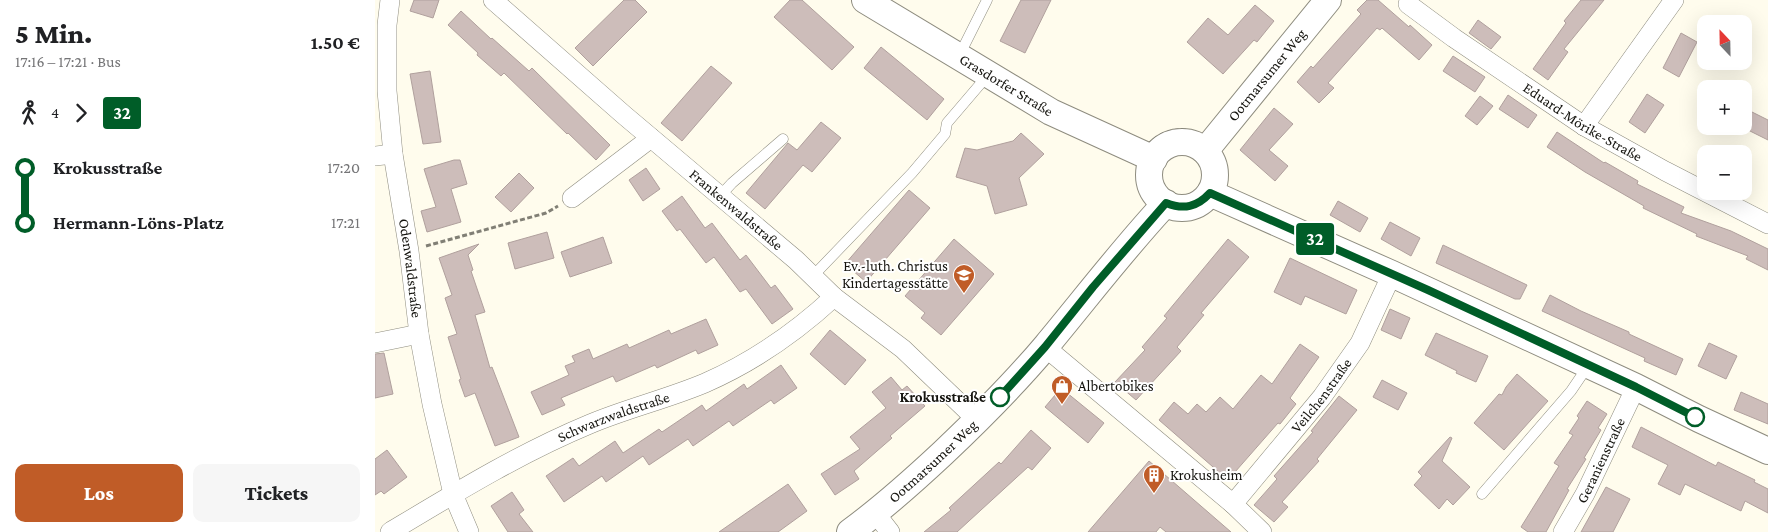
<!DOCTYPE html>
<html lang="de">
<head>
<meta charset="utf-8">
<style>
  :root { --surface:#fff; --page:#f6f6f6; --text:#202124; --muted:#757577; --accent:#c05c27 }
  body { margin:0; font-family:"Crimson Pro",serif; background:var(--page); color:var(--text); height:100vh; display:flex; flex-direction:column; font-size:19px; white-space:nowrap }
  * { box-sizing:border-box; margin:0 }
  p { font-size:16px; color:var(--muted) }
  .icon { flex:none; width:28px; height:28px; fill:none; stroke:currentColor; stroke-width:2; stroke-linecap:round; stroke-linejoin:round }
  .map { position:relative; flex:1; overflow:hidden }
  .details { display:flex; flex-direction:column; background:var(--surface); width:375px }
  .details>* { flex:none }
  .badge { padding:0 10px; border-radius:4px; font-size:18px; line-height:32px }
  .needle { width:32px; rotate:338deg }
  .fabs { position:absolute; left:1322px; top:15px; display:grid; gap:10px }
  .fabs a { display:grid; place-items:center; width:55px; height:55px; border-radius:10px; background:var(--surface); box-shadow:0 5px 20px #0002; font-size:25px }
  .map>.badge { position:absolute; translate:-50% -50%; box-shadow:0 0 0 2px #fff }
  .legs { display:flex; align-items:center; gap:8px; height:55px; padding:0 15px; font-size:16px }
  .legs p { margin-inline-start:auto }
  .overview { display:flex; align-items:center; justify-content:space-between; height:85px; padding:0 15px }
  h1 { font-size:28px; font-weight:800; line-height:38px }
  .action { display:flex; gap:10px; margin-top:auto; padding:10px 15px }
  .action a { flex:1; height:58px; border-radius:10px; background:var(--accent); color:#fff; font-size:20px; font-weight:800; line-height:58px; text-align:center }
  .action a+a { background:var(--page); color:var(--text) }
  ul { padding:0 15px; list-style:none }
  li { display:flex; align-items:center; gap:18px; height:55px; font-size:19px }
  li i { display:grid; place-items:center; width:8px; height:100%; margin:0 6px; background:currentColor }
  li i::after { content:''; width:12px; height:12px; margin:-6px; border:4px solid; border-radius:50%; background:var(--surface) }
  li p { margin-inline-start:auto }
  li:first-child i { background:linear-gradient(#0000 50%,currentColor 0) }
  li:last-child i { background:linear-gradient(currentColor 50%,#0000 0) }
  main { display:flex; flex:1; min-height:0 }
  .map>svg:first-child { display:block }
  .building { fill:#cdbdba; stroke:#b0a09d }
  .lines { fill:none; stroke-linecap:round; stroke-linejoin:round }
  .lane-casing { stroke:#8e8c7f; stroke-width:11 }
  .street-casing { stroke:#8e8c7f; stroke-width:20 }
  .secondary-casing { stroke:#8e8c7f; stroke-width:28 }
  .path { stroke:#817f75; stroke-width:3; stroke-dasharray:5 2.5; stroke-linecap:butt }
  .lane { stroke:#fff; stroke-width:10 }
  .street { stroke:#fff; stroke-width:19 }
  .secondary { stroke:#fff; stroke-width:26 }
  .line-1-casing { stroke:#fff; stroke-width:11 }
  .line-1 { stroke:#005d28; stroke-width:8 }
  .stop-1-dot { fill:#fff; stroke:#005d28; stroke-width:2.5 }
  .labels { text-anchor:middle; dominant-baseline:central; stroke-width:4; stroke-linejoin:round; paint-order:stroke }
  .street-label { font-size:15px; fill:#15140f; stroke:#fff }
  .poi-label { font-size:15px; fill:#15140f; stroke:#fff; text-anchor:start }
  .stop-label { font-size:15px; font-weight:bold; fill:#15140f; stroke:#fff; text-anchor:end }
</style>
</head>
<body>
<main>
<section class="details">
<div class="overview"><div><h1>5 Min.</h1><p>17:16 – 17:21 · Bus</p></div><b>1.50 €</b></div>
<div class="legs"><svg class="icon" aria-label="walk" viewBox="0 0 24 24"><circle cx="13" cy="4" r="2"/><path d="M13 8l-2 6 4 7M11 14l-3 7M7 12l3-4h3l4 4"/></svg>4<svg class="icon" aria-label="forward" viewBox="0 0 24 24"><path d="M9 5l7 7-7 7"/></svg><b class="badge" style="background:#005d28;color:#fff">32</b></div>
<ul>
<li><i style="color:#005d28"></i><b>Krokusstraße</b><p>17:20</p></li>
<li><i style="color:#005d28"></i><b>Hermann-Löns-Platz</b><p>17:21</p></li>
</ul>
<div class="action"><a>Los</a><a>Tickets</a></div>
</section>
<div class="map">
<svg width="1393" height="532" viewBox="0 0 1393 532">
  <rect width="100%" height="100%" fill="#fffced"/>
  <path class="building" d="M39,0H64L58,18L35,11Z
    M249,0H260L272,12L218,66L200,48Z
    M415,0H427L479,47L457,70L399,17Z
    M646,0H676L650,53L625,41Z
    M992,0H1003L1034,27L1035,25L1057,45L1044,60L1007,28L1005,30L1002,28L953,83L959,88L944,103L922,82L936,66L938,68L986,14L982,10Z
    M1206,0H1229L1189,49L1193,52L1173,80L1158,69L1191,23L1189,21Z
    M880,5L899,21L882,42L879,40L848,74L812,42L833,18L853,35Z
    M86,11L116,39L117,38L154,71L157,68L235,145L221,160L193,133L192,134L129,73L126,76L102,55L103,53L73,25Z
    M1103,20L1126,37L1116,49L1094,33Z
    M1306,33L1322,42L1304,77L1288,68Z
    M506,47L569,99L552,120L489,68Z
    M1078,56L1110,77L1100,92L1068,71Z
    M336,66L357,83L307,141L286,123Z
    M55,71L66,142L48,144L35,74Z
    M1272,94L1289,105L1270,133L1254,122Z
    M1133,95L1162,115L1153,128L1124,109Z
    M1105,96L1118,106L1102,125L1090,116Z
    M899,108L918,124L894,150L913,166L900,181L865,150Z
    M1369,108L1393,120V140L1369,128Z
    M446,122L466,138L437,172L428,165L390,209L371,193L413,143L422,150Z
    M1182,132L1229,163L1230,162L1263,181L1262,184L1309,207L1306,213L1356,231L1393,249V270L1371,259L1373,256L1321,236L1322,234L1268,208L1269,206L1210,172L1172,147Z
    M646,133L669,154L644,178L652,205L620,214L612,186L581,177L590,148L602,150L638,141Z
    M79,160H85L92,184L76,189L86,222L52,232L46,211L61,207L49,169Z
    M271,168L285,189L268,201L254,180Z
    M144,173L159,188L136,212L120,197Z
    M534,190L555,208L491,282L470,264Z
    M307,196L330,228L337,223L365,260L371,255L396,288L400,285L418,309L397,324L371,289L365,292L339,257L331,263L305,229L302,231L287,211Z
    M963,201L993,218L985,232L955,215Z
    M1015,222L1045,238L1036,256L1006,239Z
    M172,232L179,258L140,269L133,243Z
    M228,237L237,263L195,277L186,252Z
    M579,239L619,274L566,335L546,318L550,313L530,296Z
    M853,239L874,257L826,313L829,315L802,347L806,351L761,400L740,382L770,350L767,347L792,318L789,316Z
    M104,244L93,255L98,270L96,271L110,312L100,315L115,368L117,367L144,437L120,446L100,393L90,397L84,380L86,379L73,337L82,334L70,298L77,295L64,258Z
    M1068,245L1152,285L1145,299H1140L1061,263Z
    M915,258L982,290L971,314L930,296L926,305L899,292Z
    M1175,295L1206,311L1254,332V334L1308,359L1301,375L1269,361L1270,358L1167,311Z
    M1015,309L1035,318L1026,339L1006,330Z
    M331,319L343,345L323,354L321,350L282,368L280,365L241,382L238,376L186,398L190,405L167,415L156,392L194,375L190,366L200,362L197,356L214,349L218,359L252,344L254,348L294,330L296,334Z
    M455,330L491,360L470,385L435,354Z
    M1061,333L1113,356L1101,382L1081,373L1082,371L1050,355Z
    M1334,343L1362,356L1351,379L1323,366Z
    M925,344L944,357L915,398L921,404L905,424L903,423L853,480L784,420L799,402L813,414L822,404L831,412L845,397L858,409L886,375L897,384Z
    M9,353L18,394L0,398V354Z
    M406,365L422,388L399,404L396,400L358,426L354,421L318,446L313,439L274,465L268,456L231,482L227,476L189,502L171,476L198,458L204,466L240,441L248,453L284,429L287,432L327,405L331,411L369,384L372,389Z
    M1142,374L1173,401L1129,450L1099,423L1124,394L1127,395L1131,387Z
    M516,377L527,390L532,386L550,406L515,436L517,438L479,471L484,479L460,495L446,474L485,449L475,437L511,408L497,392Z
    M1007,380L1032,393L1023,410L998,397Z
    M686,388L729,423L713,443L670,407Z
    M1366,392L1393,404V424L1359,410Z
    M964,396L982,410L942,459L944,461L907,502L913,507L899,522L879,505L902,479L899,476L938,432L936,431Z
    M1212,401L1232,414L1223,428L1226,430L1209,458L1211,459L1192,489L1194,490L1171,532H1153L1146,527L1184,466L1179,463L1198,435L1194,433L1204,418L1202,416Z
    M1266,427L1341,466L1343,462L1380,480L1379,482L1393,489V513L1370,501L1366,511L1310,484L1305,495L1283,484L1293,465L1257,447Z
    M656,430L676,448L657,470L653,467L582,532H549L576,510L574,508L624,462L626,464Z
    M1075,437L1077,438L1067,461L1095,487L1078,505L1072,499L1064,509L1039,485L1047,476L1043,472Z
    M12,450L32,477L9,494L6,491L0,495V459Z
    M774,461L856,532H791L785,527L781,532H713Z
    M413,484L432,511L403,532H344Z
    M1231,487L1255,499L1238,532H1206Z
    M137,492L149,510L144,514L158,532H133L116,506Z"/>
  <g class="lines">
    <g class="lane-casing">
      <path id="lane" d="M584,56L612,0
        M345,196L357,183L408,139
        M438,276L537,173L570,134L572,123L584,109L613,75
        M1107,494L1196,391L1213,366"/>
    </g>
    <g class="street-casing">
      <g id="street">
        <path id="s1" d="M15,0L12,25V91L18,154L34,251L44,334L57,404L78,494L94,532"/>
        <path id="s2" d="M118,0L249,115L421,260L459,297L528,349L602,420"/>
        <path id="s3" d="M1033,4L1079,38L1209,126L1290,171L1393,224"/>
        <path d="M1209,126L1299,0"/>
        <path d="M0,156L18,154"/>
        <path d="M197,198L276,138"/>
        <path d="M0,343L44,334"/>
        <path d="M670,347L858,504L887,532"/>
        <path id="s4" d="M858,504L947,397L985,343L1017,274"/>
        <path d="M501,514L515,532"/>
        <path id="s5" d="M15,532C80,493 145,453 215,424C253,408 292,399 330,383C378,362 420,333 459,297"/>
        <path id="s6" d="M1188,532L1210,494L1261,387"/>
      </g>
    </g>
    <g class="secondary-casing">
      <g id="secondary">
        <path id="s7" d="M490,0L676,112L779,159"/>
        <circle cx="807" cy="175" r="33"/>
        <path id="s8" d="M830,151L953,0"/>
        <path d="M835,193L1017,274L1261,387L1324,419L1393,451"/>
        <path id="s9" d="M475,532C508,508 538,481 568,453C604,419 639,384 671,346C711,298 748,249 791,203"/>
      </g>
    </g>
    <path class="path" d="M763 173a43 43 0 1 1 86 0a43 43 0 1 1-86 0Z
      M51,246L171,213L183,206"/>
    <use href="#lane" class="lane"/>
    <use href="#street" class="street"/>
    <use href="#secondary" class="secondary"/>
  </g>
  <g class="lines">
    <g class="line-1-casing">
      <path id="line-1" d="M625,397L670,347L718,287L791,203C809,210 822,207 835,193L1053,290L1261,387L1320,417"/>
    </g>
    <use href="#line-1" class="line-1"/>
  </g>
  <defs>
    <g id="school-pin" transform="scale(1.125)"><path d="M0 17L-7.5 6A9.5 9.5 0 1 1 7.5 6Z" fill="#c05c27" stroke="#fff"/><path d="M0-5L7-2L0 1L-7-2ZM-4 1L0 2.5L4 1V4Q0 6-4 4Z" fill="#fff"/></g>
    <g id="shop-pin" transform="scale(1.125)"><path d="M0 17L-7.5 6A9.5 9.5 0 1 1 7.5 6Z" fill="#c05c27" stroke="#fff"/><path d="M-5-2.5h2.3a2.7 3.5 0 0 1 5.4 0H5L5.5 6h-11ZM-1.5-2.5h3a1.5 2.3 0 0 0-3 0Z" fill="#fff"/></g>
    <g id="building-pin" transform="scale(1.125)"><path d="M0 17L-7.5 6A9.5 9.5 0 1 1 7.5 6Z" fill="#c05c27" stroke="#fff"/><path d="M-4-6H4V6H1V3H-1V6H-4ZM-2.5-4.3h1.7v1.8h-1.7ZM.8-4.3h1.7v1.8H.8ZM-2.5-1h1.7V.8h-1.7ZM.8-1h1.7V.8H.8Z" fill="#fff"/></g>
  </defs>
  <g fill-rule="evenodd">
    <use href="#school-pin" x="589" y="275"/>
    <use href="#shop-pin" x="687" y="386"/>
    <use href="#building-pin" x="779" y="475"/>
  </g>
  <g class="stop-1-dot">
    <circle cx="625" cy="397" r="9"/>
    <circle cx="1320" cy="417" r="9"/>
  </g>
  <g class="labels">
    <g class="street-label">
      <text stroke="none"><textPath href="#s8" startOffset="98">Ootmarsumer Weg</textPath></text>
      <text stroke="none"><textPath href="#s7" startOffset="165">Grasdorfer Straße</textPath></text>
      <text stroke="none"><textPath href="#s3" startOffset="211">Eduard-Mörike-Straße</textPath></text>
      <text stroke="none"><textPath href="#s2" startOffset="321">Frankenwaldstraße</textPath></text>
      <text stroke="none"><textPath href="#s1" startOffset="270">Odenwaldstraße</textPath></text>
      <text stroke="none"><textPath href="#s4" startOffset="140">Veilchenstraße</textPath></text>
      <text stroke="none"><textPath href="#s5" startOffset="252">Schwarzwaldstraße</textPath></text>
      <text stroke="none"><textPath href="#s6" startOffset="81">Geranienstraße</textPath></text>
      <text stroke="none"><textPath href="#s9" startOffset="109">Ootmarsumer Weg</textPath></text>
    </g>
    <g class="poi-label">
      <text x="573" y="266" text-anchor="end">Ev.-luth. Christus<tspan x="573" dy="17">Kindertagesstätte</tspan></text>
      <text x="703" y="386">Albertobikes</text>
      <text x="795" y="475">Krokusheim</text>
    </g>
    <g class="stop-label">
      <text x="611" y="397">Krokusstraße</text>
    </g>
  </g>
</svg>
<div class="fabs">
<a><svg class="needle" viewBox="-14 -14 28 28"><path d="M0-13l5 13h-10z" fill="#e53935"/><path d="M0 13l5-13h-10z" fill="#757577"/></svg></a>
<a>+</a>
<a>−</a>
</div>
<b class="badge" style="left:940px;top:239px;background:#005d28;color:#fff">32</b>
</div>
</main>
</body>
</html>
